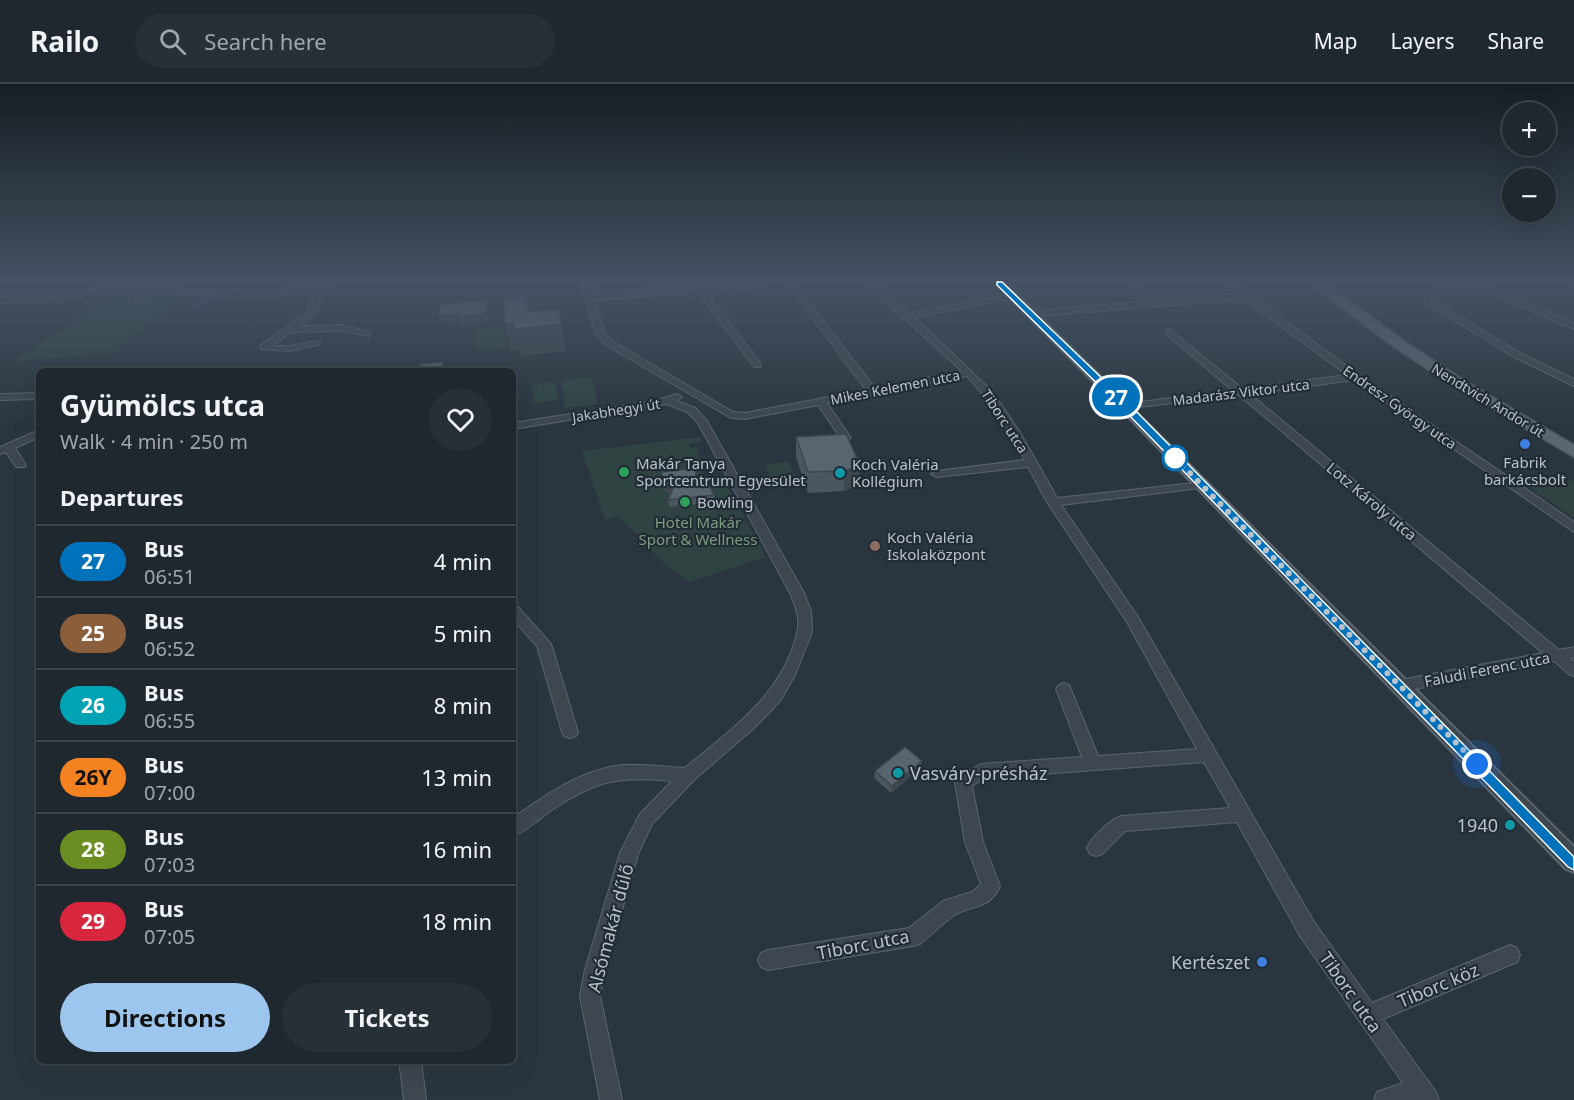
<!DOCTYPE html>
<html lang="en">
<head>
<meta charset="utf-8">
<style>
  :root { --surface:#20282f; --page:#283037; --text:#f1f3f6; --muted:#a2a6aa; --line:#3d444b; --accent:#9cc6ed }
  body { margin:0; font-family:"Noto Sans",sans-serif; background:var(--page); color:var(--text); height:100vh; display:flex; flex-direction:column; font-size:22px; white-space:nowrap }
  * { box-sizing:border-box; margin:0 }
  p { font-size:20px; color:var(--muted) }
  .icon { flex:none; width:33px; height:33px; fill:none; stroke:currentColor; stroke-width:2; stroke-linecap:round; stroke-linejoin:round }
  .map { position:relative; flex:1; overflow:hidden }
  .panel { position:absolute; left:36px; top:284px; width:480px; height:696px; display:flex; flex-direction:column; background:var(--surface); border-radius:9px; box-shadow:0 6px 24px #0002,0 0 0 2px var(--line) }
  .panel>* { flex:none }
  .badge { padding:0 12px; border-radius:20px; font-size:21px; line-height:39px }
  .controls { position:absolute; left:1502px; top:18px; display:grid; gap:12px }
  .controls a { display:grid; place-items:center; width:54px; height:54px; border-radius:50%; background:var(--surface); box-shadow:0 6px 24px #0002,0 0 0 2px var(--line); font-size:30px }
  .you { position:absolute; width:30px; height:30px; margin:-15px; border:4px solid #fff; border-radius:50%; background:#1a73e8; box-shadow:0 0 0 9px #1a73e833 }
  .map>.badge { position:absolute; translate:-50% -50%; box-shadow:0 0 0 3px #fff }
  h2 { padding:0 24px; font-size:22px; line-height:54px }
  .round { display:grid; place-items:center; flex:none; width:63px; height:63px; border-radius:32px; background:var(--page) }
  .head { display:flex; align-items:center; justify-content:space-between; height:102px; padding:0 24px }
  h1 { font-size:28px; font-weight:700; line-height:45px }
  .button { display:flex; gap:12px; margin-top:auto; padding:12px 24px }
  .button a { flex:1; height:69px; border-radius:36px; background:var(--accent); color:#111; font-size:24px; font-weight:700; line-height:69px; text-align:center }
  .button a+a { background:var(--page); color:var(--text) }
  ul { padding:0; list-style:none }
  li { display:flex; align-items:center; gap:18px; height:72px; padding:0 24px; border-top:2px solid var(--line) }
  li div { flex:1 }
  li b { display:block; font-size:22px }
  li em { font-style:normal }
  li .badge { min-width:66px; font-weight:700; text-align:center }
  header { display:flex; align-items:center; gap:36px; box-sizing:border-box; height:84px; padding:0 30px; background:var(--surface); border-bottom:2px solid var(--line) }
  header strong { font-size:28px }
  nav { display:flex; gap:33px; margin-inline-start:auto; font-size:21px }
  .search { width:420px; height:54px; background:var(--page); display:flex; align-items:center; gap:15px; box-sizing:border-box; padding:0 21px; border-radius:33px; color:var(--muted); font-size:22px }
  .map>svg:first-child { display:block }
  .green { fill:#2f4442 }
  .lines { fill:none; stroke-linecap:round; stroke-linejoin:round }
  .stream { stroke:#415566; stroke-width:2 }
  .canal { fill:#415566; fill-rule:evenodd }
  .minor-casing { stroke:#5b656d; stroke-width:2 }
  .tertiary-casing { stroke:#5b656d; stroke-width:4 }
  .primary-casing { stroke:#4a535c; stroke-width:3 }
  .minor { fill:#3e4750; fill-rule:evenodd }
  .tertiary { fill:#3e4750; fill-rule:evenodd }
  .primary { fill:#5c666f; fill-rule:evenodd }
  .wall { fill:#4c565f }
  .shaded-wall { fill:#3e464e }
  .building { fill:#58646f; stroke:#3e464e; stroke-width:1.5 }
  .line { fill:#0072bc; stroke:#fff; stroke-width:1.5 }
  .walk { stroke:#bac2ca; stroke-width:6; stroke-dasharray:0 10.8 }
  .shop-dot { fill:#3f7fe0; stroke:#222c35; stroke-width:2 }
  .stop-dot { fill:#fff; stroke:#0072bc; stroke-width:3 }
  .leisure-dot { fill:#2e9e5b; stroke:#222c35; stroke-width:2 }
  .culture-dot { fill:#0f9aa8; stroke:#222c35; stroke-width:2 }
  .education-dot { fill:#8d6e63; stroke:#222c35; stroke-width:2 }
  .labels { text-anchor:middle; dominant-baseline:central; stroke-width:4.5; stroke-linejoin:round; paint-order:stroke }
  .far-street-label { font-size:14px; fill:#bac2ca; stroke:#222c35 }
  .poi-label { font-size:15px; fill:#bac2ca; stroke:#222c35; text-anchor:start }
  .street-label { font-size:15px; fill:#bac2ca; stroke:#222c35 }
  .park-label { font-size:15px; fill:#7b9d7f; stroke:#222c35 }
  .near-poi-label { font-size:18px; fill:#bac2ca; stroke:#222c35; text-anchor:end }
  .near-street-label { font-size:18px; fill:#bac2ca; stroke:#222c35 }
</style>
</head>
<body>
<header>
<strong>Railo</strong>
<div class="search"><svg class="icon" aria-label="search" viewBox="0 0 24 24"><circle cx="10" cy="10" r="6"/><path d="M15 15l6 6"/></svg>Search here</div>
<nav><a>Map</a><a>Layers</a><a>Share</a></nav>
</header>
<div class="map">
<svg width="1574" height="1016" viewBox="0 0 1574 1016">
  <rect width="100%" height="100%" fill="#2a363f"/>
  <path class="green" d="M115,211L181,212L113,270L12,277Z
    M504,242L507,262L475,266L474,245Z
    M592,293L597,320L565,324L561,297Z
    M556,298L558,316L534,320L532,301Z
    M700,353L701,358L689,360L690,364L697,363L703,391H697V401L720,397L722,401L727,402L766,473L689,498L659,475L648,461L618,432L605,436L582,367Z
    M788,377L799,400L775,404L765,381Z
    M1574,396V434L1529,403Z"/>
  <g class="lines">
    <path class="stream" d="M287,210L302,208
      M214,212H268"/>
    <path class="canal" d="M211,210L218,212L196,224L189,222Z"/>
    <g class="minor-casing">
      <path id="minor" d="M132,199H153L48,218L0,219V213L48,212Z
        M315,199H333L326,202L315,229L299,242L342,241L370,248V252L342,247L291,248L272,262H290L316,257L321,260L290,267L261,265V261L307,228L317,204L270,213L159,210L150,211L138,218L134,215L144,207L159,204L270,207Z
        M786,199H794L875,304L962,287L905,235L902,234L868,199H877L909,229L1014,210L1015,212L1011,215L914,233L992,307L1021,350L1057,414L1204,398L1206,400L1204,402L1200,404L1061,421L1138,533L1314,838L1372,919L1510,861L1517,864L1520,871L1517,878L1383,935L1436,1008L1439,1016H1374L1377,1008L1403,999L1300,852L1237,738L1125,747L1102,770L1096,772L1090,770L1087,764C1092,752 1109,737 1121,732L1230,724L1204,678L984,694L972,702L983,758L1000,802C989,827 971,820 953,832C942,840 931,851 920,860L913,862L768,886L761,883L758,876L761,869L768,866L909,844L943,817L972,808L981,800L965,758L955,699L957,694L981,680L1082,673L1056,605L1059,601L1064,599L1069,601L1098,672L1197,665L1127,538L1047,418L1028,383L937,393L931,390L937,387L1025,376C1008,346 991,318 967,292L827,319L851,354L846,357L842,356L818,321L745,335L731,334L606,261L596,251L585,213L589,210L593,213L605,250L612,257L733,328L745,329L866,306Z
        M1224,199H1234L1359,291L1574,438V448L1354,296L1250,310L1559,566L1574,563V573L1570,574L1574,578V592L1569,590L1554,577L1400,608L1395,606L1392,602L1395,598L1400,596L1543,569L1239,311L1122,325L1121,323L1126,320L1232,306L1166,250V246L1169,245L1243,305L1347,291L1244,215L1028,233L1024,230L1028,227L1238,210Z
        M1430,199H1441L1448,202L1482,199L1574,239V245L1476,203L1431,211L1432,216L1522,270L1574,295V302L1516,274L1425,219L1423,208L1439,204Z
        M1569,199H1574V202Z
        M696,202H702L760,279V283H754L696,206Z
        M39,309V315L0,316V310Z
        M677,310L682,313L677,317L695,324L707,337L804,509L811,527L812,548L795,591L780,617L754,644L694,696L652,740L638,770L605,886L600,912L622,1016H600L580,912L585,886L620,769L640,730L672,697C620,692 596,696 552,726C540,734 527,747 513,752V734C546,711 583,684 625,681C645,680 665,683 685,684C730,646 783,611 797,549C801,535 795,521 790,509L698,339L687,328L667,320L513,345V339L655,317Z
        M39,346V353L15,364L26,381L24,383H16L6,368L0,370V363Z
        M513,521L518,523L551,560L578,648L576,652L570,654L564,652L562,648L537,562L513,535Z
        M399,976H421L426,1016H404Z"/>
    </g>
    <g class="tertiary-casing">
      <path id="tertiary" d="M581,199H591L593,210L719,199H763L758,202L589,216L584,213Z
        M995,199H1006L1574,763V788L1566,785L1122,326Z"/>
    </g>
    <g class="primary-casing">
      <path id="primary" d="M1310,199H1325L1404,257L1462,295L1574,361V373L1452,301L1394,263Z"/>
    </g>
    <use href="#minor" class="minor"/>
    <use href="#tertiary" class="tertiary"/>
    <use href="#primary" class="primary"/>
  </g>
  <path class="wall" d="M1130,199H1163L1133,202Z
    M796,353L860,381L858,402L844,407L808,409L796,373Z
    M661,388L696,391V403L714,411L715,418L669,423L668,416L672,407L665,408Z
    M922,677L921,684L891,709L874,694L875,687Z"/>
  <path class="shaded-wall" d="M675,199H690L675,201Z
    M696,207V213L682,215L681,209Z
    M527,212L532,238L559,225L566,267L520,272L519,266L511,267L505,240L528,228Z
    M487,216L489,225V237L485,239L462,242L461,238L442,240L439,231L460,229Z
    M860,381L858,402L844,407L845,387Z
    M675,399V406L665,408V401Z
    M922,677L921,684L891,709L892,702Z"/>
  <path class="building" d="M694,204L696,207L681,209L679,205Z
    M527,212L528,228L559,225L561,240L514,245V239L505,240L504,214Z
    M487,216L486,228L482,230L459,232L460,229L439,231L440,221Z
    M443,278L442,286H420L421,280Z
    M846,350L860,381L845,387L808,388L796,353Z
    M696,384V403L708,400L714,411L668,416L675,399L665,401L661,388Z
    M905,663L922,677L892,702L875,687Z"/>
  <linearGradient id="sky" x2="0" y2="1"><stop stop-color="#171e23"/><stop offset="0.58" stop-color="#445263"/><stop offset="1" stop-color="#445263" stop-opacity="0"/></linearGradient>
  <rect width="1574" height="341" fill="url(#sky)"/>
  <path class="line" d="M997,198H1002L1130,321L1574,773V786L1568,783L1123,325L997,201Z"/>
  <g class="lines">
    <path class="walk" d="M1175,374L1477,680"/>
  </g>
  <g class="shop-dot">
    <circle cx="1525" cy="360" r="6"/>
    <circle cx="1262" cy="878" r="6"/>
  </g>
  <circle class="stop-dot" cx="1175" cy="374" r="12"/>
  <g class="leisure-dot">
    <circle cx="624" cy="388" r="6"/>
    <circle cx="685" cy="418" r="6"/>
  </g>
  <g class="culture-dot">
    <circle cx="840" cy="389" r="6"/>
    <circle cx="898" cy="689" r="6"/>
    <circle cx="1510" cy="741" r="6"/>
  </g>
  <circle class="education-dot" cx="875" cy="462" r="6"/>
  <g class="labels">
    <g class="far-street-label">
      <text transform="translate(895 303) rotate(-11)">Mikes Kelemen utca</text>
      <text transform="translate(1241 308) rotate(-7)">Madarász Viktor utca</text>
      <text transform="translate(1488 316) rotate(31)">Nendtvich Andor út</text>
      <text transform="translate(1400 323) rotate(35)">Endresz György utca</text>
      <text transform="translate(616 326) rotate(-9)">Jakabhegyi út</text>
      <text transform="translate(1005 337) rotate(57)">Tiborc utca</text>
    </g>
    <g class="poi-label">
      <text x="1525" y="378" text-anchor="middle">Fabrik<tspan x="1525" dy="17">barkácsbolt</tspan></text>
      <text x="636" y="379">Makár Tanya<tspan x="636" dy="17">Sportcentrum Egyesület</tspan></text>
      <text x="852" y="380">Koch Valéria<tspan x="852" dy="17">Kollégium</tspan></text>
      <text x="697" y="418">Bowling</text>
      <text x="887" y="453">Koch Valéria<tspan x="887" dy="17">Iskolaközpont</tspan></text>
    </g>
    <g class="street-label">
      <text transform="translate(1372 417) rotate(40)">Lotz Károly utca</text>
      <text transform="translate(1487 585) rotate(-11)">Faludi Ferenc utca</text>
    </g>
    <g class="park-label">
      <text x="698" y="438">Hotel Makár<tspan x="698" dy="17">Sport &amp; Wellness</tspan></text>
    </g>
    <g class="near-poi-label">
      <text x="910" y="689" text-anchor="start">Vasváry-présház</text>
      <text x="1498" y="741">1940</text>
      <text x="1250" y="878">Kertészet</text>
    </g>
    <g class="near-street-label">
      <text transform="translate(610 844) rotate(-75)">Alsómakár dűlő</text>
      <text transform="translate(863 860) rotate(-11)">Tiborc utca</text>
      <text transform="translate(1438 901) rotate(-23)">Tiborc köz</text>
      <text transform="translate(1351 908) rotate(55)">Tiborc utca</text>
    </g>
  </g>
</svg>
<div class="controls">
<a>+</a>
<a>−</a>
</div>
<div class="you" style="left:1477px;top:680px"></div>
<b class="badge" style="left:1116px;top:313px;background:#0072bc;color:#fff">27</b>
<section class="panel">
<div class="head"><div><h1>Gyümölcs utca</h1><p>Walk · 4 min · 250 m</p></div><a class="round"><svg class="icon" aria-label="heart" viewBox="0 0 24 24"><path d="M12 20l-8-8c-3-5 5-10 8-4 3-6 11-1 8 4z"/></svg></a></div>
<h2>Departures</h2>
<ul>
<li><span class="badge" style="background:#0072bc;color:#fff">27</span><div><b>Bus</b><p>06:51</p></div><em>4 min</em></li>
<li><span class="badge" style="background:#8b5e3c;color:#fff">25</span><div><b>Bus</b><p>06:52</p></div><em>5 min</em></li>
<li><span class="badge" style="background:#00a3b4;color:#fff">26</span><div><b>Bus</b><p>06:55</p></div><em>8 min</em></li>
<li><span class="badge" style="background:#f58220;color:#111">26Y</span><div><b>Bus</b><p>07:00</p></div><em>13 min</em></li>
<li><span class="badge" style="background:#6b8e23;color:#fff">28</span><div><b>Bus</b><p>07:03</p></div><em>16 min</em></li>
<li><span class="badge" style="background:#d7263d;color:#fff">29</span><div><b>Bus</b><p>07:05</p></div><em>18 min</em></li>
</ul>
<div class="button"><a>Directions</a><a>Tickets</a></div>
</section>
</div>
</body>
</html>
